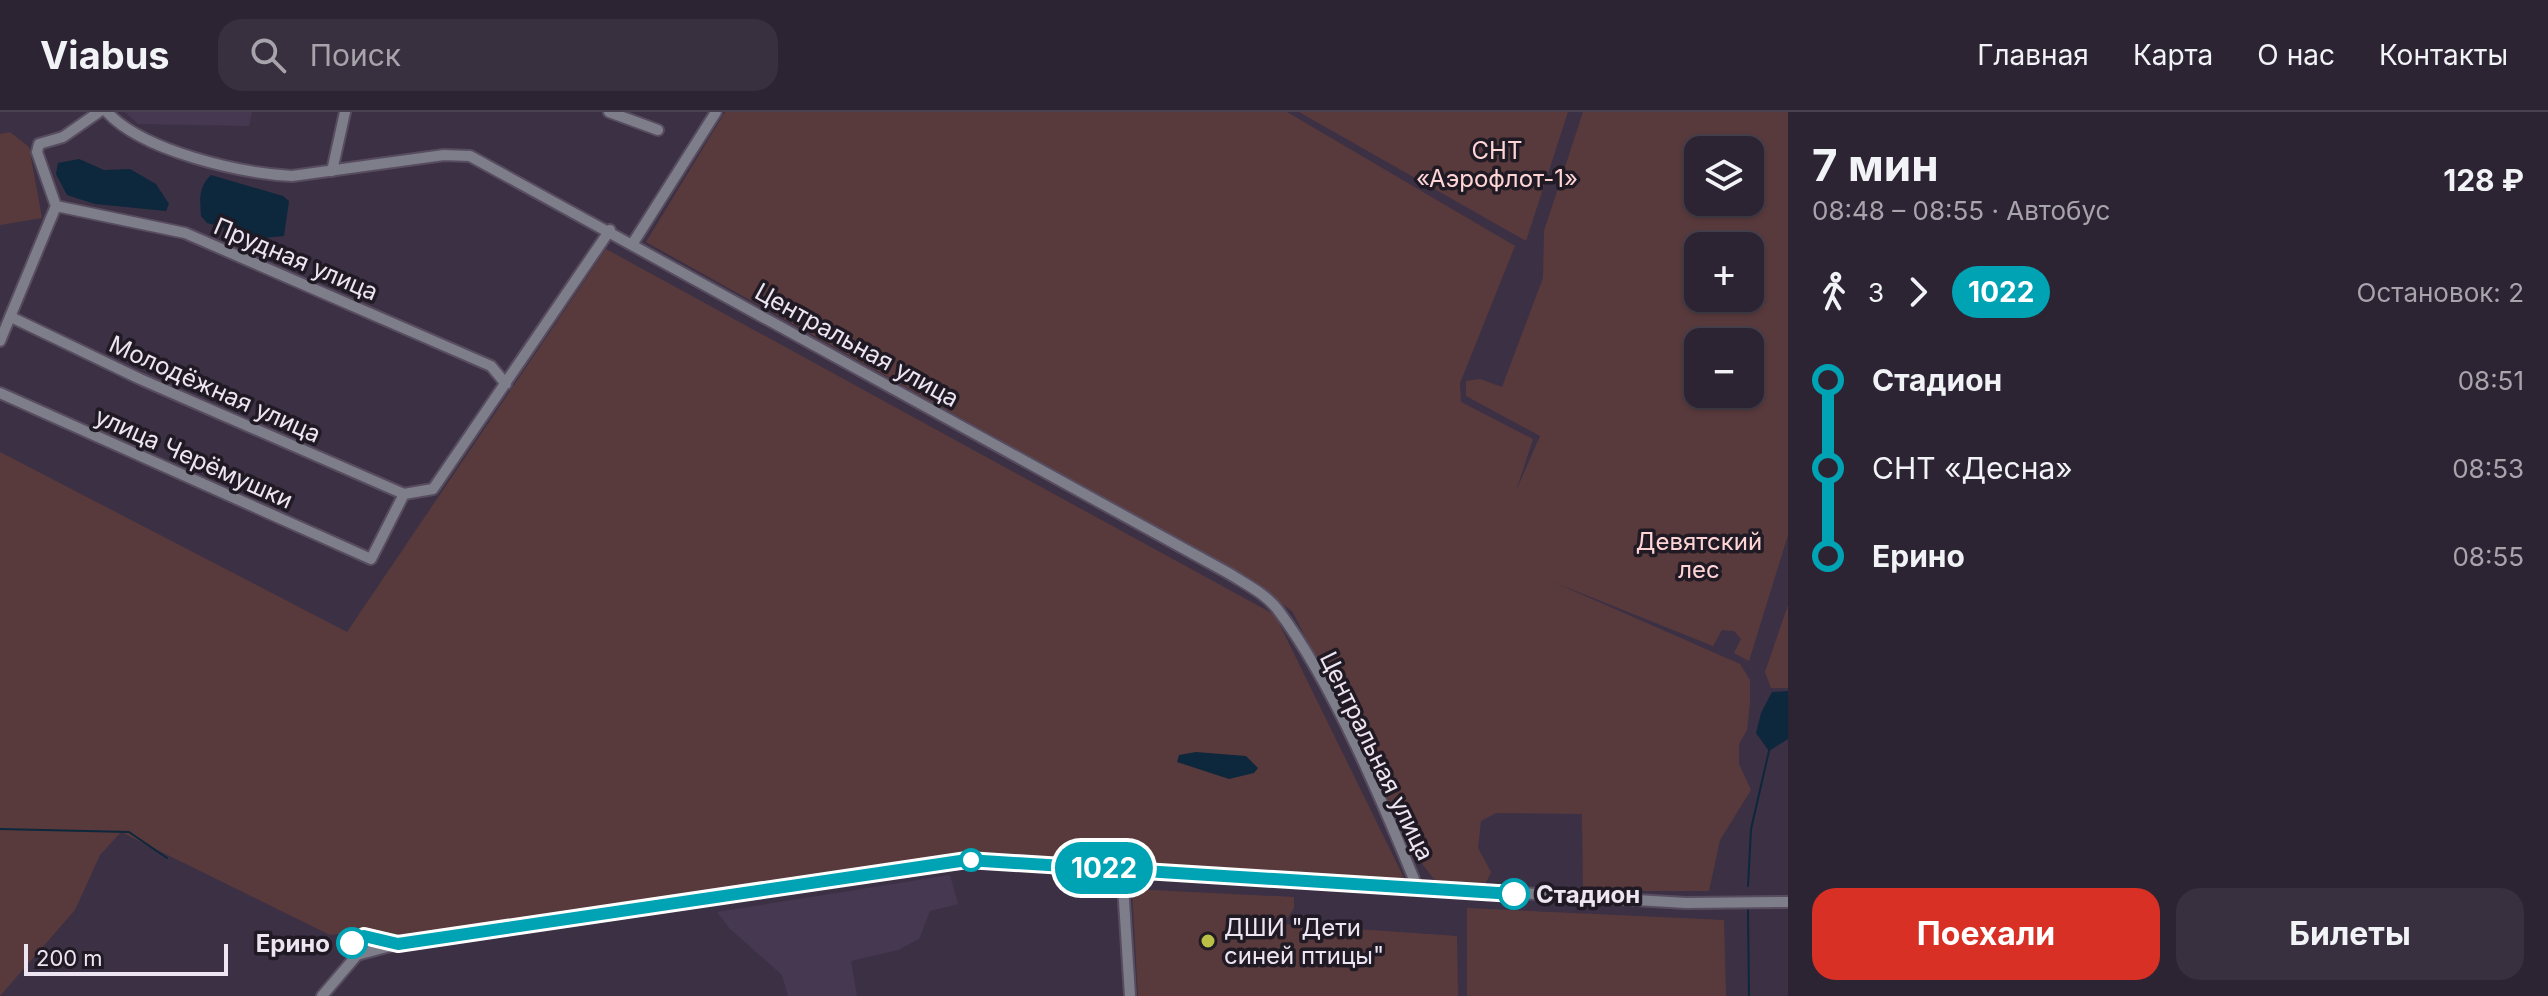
<!DOCTYPE html>
<html lang="ru">
<head>
<meta charset="utf-8">
<style>
  :root { --surface:#2d2433; --page:#39303f; --text:#f1f3f6; --muted:#a7a4ac; --line:#48414e; --accent:#d93025 }
  body { margin:0; font-family:Inter,sans-serif; background:var(--page); color:var(--text); height:100vh; display:flex; flex-direction:column; font-size:30px; white-space:nowrap }
  * { box-sizing:border-box; margin:0 }
  p { font-size:26px; color:var(--muted) }
  .icon { flex:none; width:44px; height:44px; fill:none; stroke:currentColor; stroke-width:2; stroke-linecap:round; stroke-linejoin:round }
  .map { position:relative; flex:1; overflow:hidden }
  .side { display:flex; flex-direction:column; background:var(--surface); width:760px }
  .side>* { flex:none }
  .badge { padding:0 16px; border-radius:26px; font-size:28px; line-height:52px }
  .buttons { position:absolute; left:1684px; top:24px; display:grid; gap:16px }
  .buttons a { display:grid; place-items:center; width:80px; height:80px; border-radius:16px; background:var(--surface); box-shadow:0 2px 6px #0004,0 0 0 2px var(--line); font-size:40px }
  .scale { position:absolute; left:24px; bottom:20px; width:204px; box-sizing:border-box; padding-left:8px; border:4px solid #ede5f2; border-top:0; font-size:22px; line-height:28px; white-space:nowrap; color:#ede5f2; -webkit-text-stroke:6px #201a24; paint-order:stroke }
  .map>.badge { position:absolute; translate:-50% -50%; box-shadow:0 0 0 4px #fff }
  .legs { display:flex; align-items:center; gap:12px; height:88px; padding:0 24px; font-size:26px }
  .legs p { margin-inline-start:auto }
  .overview { display:flex; align-items:center; justify-content:space-between; height:136px; padding:0 24px }
  h1 { font-size:44px; font-weight:700; line-height:60px }
  .cta { display:flex; gap:16px; margin-top:auto; padding:16px 24px }
  .cta a { flex:1; height:92px; border-radius:24px; background:var(--accent); color:#fff; font-size:32px; font-weight:700; line-height:92px; text-align:center }
  .cta a+a { background:var(--page); color:var(--text) }
  ul { padding:0 24px; list-style:none }
  li { display:flex; align-items:center; gap:28px; height:88px; font-size:30px }
  li i { display:grid; place-items:center; width:12px; height:100%; margin:0 10px; background:currentColor }
  li i::after { content:''; width:20px; height:20px; margin:-10px; border:6px solid; border-radius:50%; background:var(--surface) }
  li p { margin-inline-start:auto }
  li:first-child i { background:linear-gradient(#0000 50%,currentColor 0) }
  li:last-child i { background:linear-gradient(currentColor 50%,#0000 0) }
  header { display:flex; align-items:center; gap:48px; box-sizing:border-box; height:112px; padding:0 40px; background:var(--surface); border-bottom:2px solid var(--line) }
  header strong { font-size:38px }
  nav { display:flex; gap:44px; margin-inline-start:auto; font-size:28px }
  .search { width:560px; height:72px; background:var(--page); display:flex; align-items:center; gap:20px; box-sizing:border-box; padding:0 28px; border-radius:24px; color:var(--muted); font-size:30px }
  main { display:flex; flex:1; min-height:0 }
  .map>svg:first-child { display:block }
  .built { fill:#473852 }
  .green { fill:#593a3c; fill-rule:evenodd }
  .water { fill:#0d273c }
  .lines { fill:none; stroke-linecap:round; stroke-linejoin:round }
  .stream { stroke:#0d273c; stroke-width:2 }
  .minor-casing { stroke:#584d60; stroke-width:14 }
  .minor { stroke:#7d7e8a; stroke-width:10 }
  .line-1-casing { stroke:#fff; stroke-width:18 }
  .line-1 { stroke:#00a3b4; stroke-width:12 }
  .stop-1-dot { fill:#fff; stroke:#00a3b4; stroke-width:4 }
  .poi-dot { fill:#bac045; stroke:#201a24; stroke-width:3 }
  .labels { text-anchor:middle; dominant-baseline:central; stroke-width:7; stroke-linejoin:round; paint-order:stroke }
  .park-label { font-size:24px; fill:#ffd4d5; stroke:#201a24 }
  .street-label { font-size:24px; fill:#ede5f2; stroke:#201a24 }
  .stop-label { font-size:24px; font-weight:bold; fill:#ede5f2; stroke:#201a24; text-anchor:start }
  .poi-label { font-size:24px; fill:#ede5f2; stroke:#201a24; text-anchor:start }
</style>
</head>
<body>
<header>
<strong>Viabus</strong>
<div class="search"><svg class="icon" aria-label="search" viewBox="0 0 24 24"><circle cx="10" cy="10" r="6"/><path d="M15 15l6 6"/></svg>Поиск</div>
<nav><a>Главная</a><a>Карта</a><a>О нас</a><a>Контакты</a></nav>
</header>
<main>
<div class="map">
<svg width="1788" height="884" viewBox="0 0 1788 884">
  <rect width="100%" height="100%" fill="#3c3044"/>
  <path class="built" d="M125,0H252L249,14L138,12Z
    M950,763L958,792L930,799L919,827L898,838L851,849L857,884H788L782,863L730,817L717,800Z"/>
  <path class="green" d="M725,0H1287L1515,134L1460,271L1461,290L1533,327L1516,379L1540,324L1466,284V269L1480,267L1502,275L1543,166L1544,119L1583,0H1788V423L1749,549L1734,541L1741,527L1734,519L1722,518L1713,534L1551,469L1740,552L1750,568V590L1747,618L1739,632V652L1751,678L1720,728L1709,779H1583L1582,702L1496,701L1481,709L1478,736L1491,760L1484,775L1436,770L1420,749L1292,499L1226,454L646,130ZM1698,38H1750V90H1698ZM1698,134H1750V186H1698ZM1698,230H1750V282H1698Z
    M1299,0H1568L1526,129Z
    M10,20L29,35L42,106L0,113V22Z
    M606,137L1275,503L1405,768L969,744L393,826L369,818L330,823L121,720L100,743L75,798L0,884V340L347,520Z
    M1788,493V576H1771L1765,560Z
    M1132,777L1294,785V796L1284,812L1457,824L1458,884H1138Z
    M1467,796L1724,808L1726,884H1467Z"/>
  <path class="water" d="M79,47L104,58L130,57L156,72L169,92L166,99L95,92L67,83L56,62L58,51Z
    M211,63L283,84L289,89L284,124L264,126L207,111L201,104C200,88 198,75 211,63Z
    M1788,579V627L1769,639L1756,621L1761,601L1772,580Z
    M1196,640L1246,644L1258,656L1254,661L1229,667L1177,650L1179,643Z"/>
  <g class="lines">
    <path class="stream" d="M0,717L129,720L167,746
      M1748,774L1751,717L1769,639
      M1748,798L1749,884"/>
    <g class="minor-casing">
      <path id="minor" d="M107,0C143,39 239,61 292,64L444,43L470,44L1230,462C1247,473 1266,482 1278,498C1333,571 1383,691 1418,777
        M609,0L658,18
        M332,59L345,0
        M56,94L185,121L491,254L506,272
        M633,131L716,0
        M11,205L140,267L404,382
        M0,229L56,94L37,40L39,32L63,25L99,0
        M0,281L371,447L404,382L433,377L610,118
        M1122,757L1130,884
        M398,832L360,824L353,829L352,836L357,843L398,832L967,748L1686,791L1788,790
        M322,884L357,843"/>
    </g>
    <use href="#minor" class="minor"/>
  </g>
  <g class="lines">
    <g class="line-1-casing">
      <path id="line-1" d="M352,831L364,824L398,832L967,748L1514,782"/>
    </g>
    <use href="#line-1" class="line-1"/>
  </g>
  <g class="stop-1-dot">
    <circle cx="971" cy="748" r="10"/>
    <circle cx="1514" cy="782" r="14"/>
    <circle cx="352" cy="831" r="14"/>
  </g>
  <circle class="poi-dot" cx="1208" cy="829" r="8"/>
  <g class="labels">
    <g class="park-label">
      <text x="1497" y="38">СНТ<tspan x="1497" dy="28">«Аэрофлот-1»</tspan></text>
      <text x="1699" y="429">Девятский<tspan x="1699" dy="28">лес</tspan></text>
    </g>
    <g class="street-label">
      <text transform="translate(296 147) rotate(23)">Прудная улица</text>
      <text transform="translate(857 233) rotate(29)">Центральная улица</text>
      <text transform="translate(215 277) rotate(24)">Молодёжная улица</text>
      <text transform="translate(194 346) rotate(24)">улица Черёмушки</text>
      <text transform="translate(1377 644) rotate(64)">Центральная улица</text>
    </g>
    <g class="stop-label">
      <text x="1536" y="782">Стадион</text>
      <text x="330" y="831" text-anchor="end">Ерино</text>
    </g>
    <g class="poi-label">
      <text x="1224" y="815">ДШИ "Дети<tspan x="1224" dy="28">синей птицы"</tspan></text>
    </g>
  </g>
</svg>
<div class="buttons">
<a><svg class="icon" aria-label="layers" viewBox="0 0 24 24"><path d="M12 4l9 5-9 5-9-5zM3 14l9 5 9-5"/></svg></a>
<a>+</a>
<a>−</a>
</div>
<div class="scale">200 m</div>
<b class="badge" style="left:1104px;top:756px;background:#00a3b4;color:#fff">1022</b>
</div>
<section class="side">
<div class="overview"><div><h1>7 мин</h1><p>08:48 – 08:55 · Автобус</p></div><b>128 ₽</b></div>
<div class="legs"><svg class="icon" aria-label="walk" viewBox="0 0 24 24"><circle cx="13" cy="4" r="2"/><path d="M13 8l-2 6 4 7M11 14l-3 7M7 12l3-4h3l4 4"/></svg>3<svg class="icon" aria-label="forward" viewBox="0 0 24 24"><path d="M9 5l7 7-7 7"/></svg><b class="badge" style="background:#00a3b4;color:#fff">1022</b><p>Остановок: 2</p></div>
<ul>
<li><i style="color:#00a3b4"></i><b>Стадион</b><p>08:51</p></li>
<li><i style="color:#00a3b4"></i><span>СНТ «Десна»</span><p>08:53</p></li>
<li><i style="color:#00a3b4"></i><b>Ерино</b><p>08:55</p></li>
</ul>
<div class="cta"><a>Поехали</a><a>Билеты</a></div>
</section>
</main>
</body>
</html>
